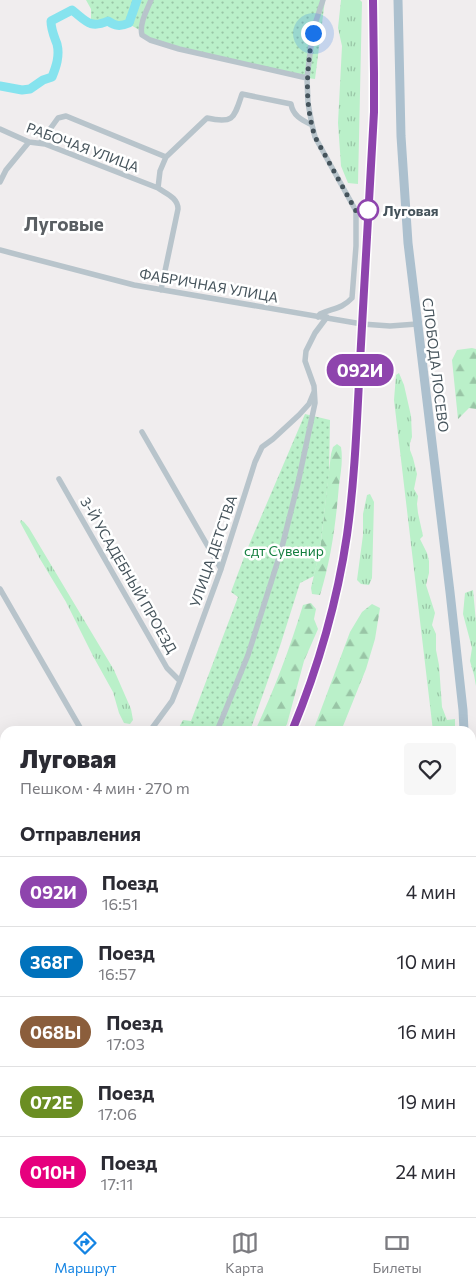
<!DOCTYPE html>
<html lang="ru">
<head>
<meta charset="utf-8">
<style>
  :root { --surface:#fff; --page:#f7f7f7; --text:#2b2b33; --muted:#7c7c81; --line:#e1e1e2; --accent:#1484e3 }
  body { margin:0; font-family:Commissioner,sans-serif; background:var(--page); color:var(--text); height:100vh; display:flex; flex-direction:column; font-size:19px; white-space:nowrap }
  * { box-sizing:border-box; margin:0 }
  p { font-size:16px; color:var(--muted) }
  .icon { flex:none; width:28px; height:28px; fill:none; stroke:currentColor; stroke-width:2; stroke-linecap:round; stroke-linejoin:round }
  .map { position:relative; flex:1; overflow:hidden }
  .panel { position:absolute; left:0px; top:726px; width:476px; height:491px; display:flex; flex-direction:column; background:var(--surface); border-radius:15px 15px 0 0; box-shadow:0 5px 20px #0002 }
  .panel>* { flex:none }
  .badge { padding:0 10px; border-radius:16px; font-size:18px; line-height:32px }
  .you { position:absolute; width:25px; height:25px; margin:-12px; border:4px solid #fff; border-radius:50%; background:#1a73e8; box-shadow:0 0 0 8px #1a73e833 }
  .map>.badge { position:absolute; translate:-50% -50%; box-shadow:0 0 0 2px #fff }
  h2 { padding:0 20px; font-size:19px; line-height:45px }
  .round { display:grid; place-items:center; flex:none; width:52px; height:52px; border-radius:5px; background:var(--page) }
  .overview { display:flex; align-items:center; justify-content:space-between; height:85px; padding:0 20px }
  h1 { font-size:24px; font-weight:800; line-height:38px }
  ul { padding:0; list-style:none }
  li { display:flex; align-items:center; gap:15px; height:70px; padding:0 20px; border-top:1px solid var(--line) }
  li div { flex:1 }
  li b { display:block; font-size:19px }
  li em { font-style:normal }
  li .badge { min-width:55px; font-weight:700; text-align:center }
  .tabs { display:flex; justify-content:space-around; align-items:center; height:70px; border-top:1px solid var(--line); background:var(--surface); font-size:14px; color:var(--muted) }
  .tabs a { display:grid; justify-items:center; gap:2px }
  .tabs .current { color:var(--accent) }
  .map>svg:first-child { display:block }
  .grass { fill:url(#grass-tufts) }
  .forest { fill:url(#forest-firs) }
  .park { fill:url(#park-dots) }
  .lines { fill:none; stroke-linecap:round; stroke-linejoin:round }
  .river { stroke:#86e3ee; stroke-width:9 }
  .street { stroke:#b8c4cb; stroke-width:5.5 }
  .primary { stroke:#acc0ce; stroke-width:9 }
  .rail-casing { stroke:#afb4b8; stroke-width:3 }
  .rail { stroke:#fff; stroke-width:1; stroke-dasharray:4; stroke-linecap:butt }
  .line-casing { stroke:#fff; stroke-width:11 }
  .line { stroke:#8e44ad; stroke-width:8 }
  .walk { stroke:#45535b; stroke-width:5; stroke-dasharray:0 9 }
  .stop-dot { fill:#fff; stroke:#8e44ad; stroke-width:2.5 }
  .labels { text-anchor:middle; dominant-baseline:central; stroke-width:5; stroke-linejoin:round; paint-order:stroke }
  .street-label { font-size:14px; fill:#45535b; stroke:#fff }
  .stop-label { font-size:14px; font-weight:bold; fill:#45535b; stroke:#fff; text-anchor:start }
  .park-label { font-size:14px; fill:#147e3f; stroke:#fff }
  .district-label { font-size:19px; font-weight:bold; fill:#5a5f63; stroke:#fff }
</style>
</head>
<body>
<div class="map">
<svg width="476" height="1217" viewBox="0 0 476 1217">
  <defs>
    <pattern id="grass-tufts" width="24" height="20" patternUnits="userSpaceOnUse" patternTransform="scale(1.25)"><rect width="24" height="20" fill="#baf0c9"/><path d="M3 7l-1-3M5 7V3M7 7l1-3M15 17l-1-3M17 17v-4M19 17l1-3" fill="none" stroke="#99c5a6"/></pattern>
    <pattern id="forest-firs" width="22" height="20" patternUnits="userSpaceOnUse" patternTransform="scale(1.25)"><rect width="22" height="20" fill="#baf0c9"/><path d="M5 1l3.5 6h-7zM16 11l3.5 6h-7z" fill="#99c5a6"/></pattern>
    <pattern id="park-dots" width="8" height="8" patternUnits="userSpaceOnUse" patternTransform="scale(1.25)"><rect width="8" height="8" fill="#baf0c9"/><path d="M2 2h.1M6 6h.1" fill="none" stroke="#99c5a6" stroke-width="1.8" stroke-linecap="round"/></pattern>
  </defs>
  <rect width="100%" height="100%" fill="#f0edee"/>
  <path class="grass" d="M341,0H360L362,2L358,184L348,183L341,166L338,123L342,46L338,28Z
    M399,373L404,385L411,416L412,437L410,443V450L413,458L417,474L414,489L418,496L417,504L418,513L423,536L420,539L427,553L429,561V573L426,585L435,613L432,625L436,634V650L439,665L442,707L447,720L455,719V731H433L394,400L396,375Z
    M370,494L374,502L372,578L369,585L361,584L357,580L363,535V514L367,495Z
    M21,520L24,522L29,528L114,670L131,709L133,720L130,724L124,723L119,713L113,692L93,656L66,602L40,559L20,522Z
    M473,590L476,622V686L474,675L470,661L472,648L463,614L465,593Z"/>
  <path class="forest" d="M472,348L476,349V409L469,408L458,419L452,360L457,350Z
    M337,444L341,447C343,459 341,472 339,485C336,522 331,560 320,595L312,594L311,588L320,549L331,454L333,447Z
    M311,603L316,609L314,619L318,629L304,661L287,724L283,731H255C274,690 290,648 303,605Z
    M372,604L380,608L375,639L366,669L341,731H313L350,632L362,612Z"/>
  <path class="park" d="M86,0H325L315,79L307,78L150,40L141,31L129,24C120,27 115,26 108,21L98,25L91,24V9Z
    M305,414L330,420L329,474L320,549L314,576L300,583L280,646L250,731H177L183,720L191,721L238,597L231,592L246,552Z"/>
  <g class="lines">
    <path class="river" d="M0,86L22,90L30,89L43,80L52,77C56,67 60,56 57,44C54,36 51,30 51,21L72,10C86,21 90,29 108,21C115,26 120,27 129,23L137,0"/>
    <path class="street" d="M151,0C147,10 139,24 142,35L150,40L179,49L307,78
      M0,129L29,142L45,144L158,188
      M40,143L58,118L66,116L166,157
      M0,182L6,170L29,142
      M0,250L134,285L362,324L390,326L417,324
      M161,290L178,209C178,198 167,194 158,188L160,171L166,157L207,118C234,124 234,118 242,94L291,104C293,116 302,120 312,125
      M318,317L320,314C333,308 342,309 352,298L356,246V211L315,137L312,125L308,103L307,78L312,38L315,24L323,0
      M142,432L221,569
      M59,479L167,668L180,681
      M0,589L82,731
      M150,731L172,701L180,681L221,569L255,462L262,447L273,439L299,415L309,404L314,392
      M217,731L248,655L281,551L298,483L315,403L314,386L305,361L306,351L315,333L327,317
      M0,768L5,776
      M0,799L5,801
      M0,868L5,871
      M0,947L5,949"/>
    <path class="primary" d="M398,0L401,136L408,243L450,592L463,710L464,731
      M424,1217V1212"/>
    <g class="rail-casing">
      <path id="rail" d="M292,731C318,668 337,603 347,535C356,474 357,412 361,350C365,271 369,192 374,112V74L373,0
        M0,1103L5,1098"/>
    </g>
    <use href="#rail" class="rail"/>
  </g>
  <g class="lines">
    <g class="line-casing">
      <path id="line" d="M292,731C318,668 337,603 347,535C355,478 357,419 360,362C365,279 369,195 374,112V74L373,0"/>
    </g>
    <use href="#line" class="line"/>
    <path class="walk" d="M313,33C311,41 310,51 309,60C306,87 307,111 315,137L356,211L368,210"/>
  </g>
  <circle class="stop-dot" cx="368" cy="210" r="10"/>
  <g class="labels">
    <g class="street-label">
      <text transform="translate(83 147) rotate(20)">РАБОЧАЯ УЛИЦА</text>
      <text transform="translate(209 285) rotate(10)">ФАБРИЧНАЯ УЛИЦА</text>
      <text transform="translate(436 365) rotate(83)">СЛОБОДА ЛОСЕВО</text>
      <text transform="translate(213 551) rotate(-71)">УЛИЦА ДЕТСТВА</text>
      <text transform="translate(129 575) rotate(60)">3-Й УСАДЕБНЫЙ ПРОЕЗД</text>
    </g>
    <g class="stop-label">
      <text x="383" y="210">Луговая</text>
    </g>
    <g class="park-label">
      <text x="284" y="550">сдт Сувенир</text>
    </g>
    <g class="district-label">
      <text x="64" y="223">Луговые</text>
    </g>
  </g>
</svg>
<div class="you" style="left:313px;top:33px"></div>
<b class="badge" style="left:360px;top:370px;background:#8e44ad;color:#fff">092И</b>
<section class="panel">
<div class="overview"><div><h1>Луговая</h1><p>Пешком · 4 мин · 270 m</p></div><a class="round"><svg class="icon" aria-label="heart" viewBox="0 0 24 24"><path d="M12 20l-8-8c-3-5 5-10 8-4 3-6 11-1 8 4z"/></svg></a></div>
<h2>Отправления</h2>
<ul>
<li><span class="badge" style="background:#8e44ad;color:#fff">092И</span><div><b>Поезд</b><p>16:51</p></div><em>4 мин</em></li>
<li><span class="badge" style="background:#0072bc;color:#fff">368Г</span><div><b>Поезд</b><p>16:57</p></div><em>10 мин</em></li>
<li><span class="badge" style="background:#8b5e3c;color:#fff">068Ы</span><div><b>Поезд</b><p>17:03</p></div><em>16 мин</em></li>
<li><span class="badge" style="background:#6b8e23;color:#fff">072Е</span><div><b>Поезд</b><p>17:06</p></div><em>19 мин</em></li>
<li><span class="badge" style="background:#e6007e;color:#fff">010Н</span><div><b>Поезд</b><p>17:11</p></div><em>24 мин</em></li>
</ul>
</section>
</div>
<nav class="tabs">
<a class="current"><svg class="icon" aria-label="directions" viewBox="0 0 24 24"><path d="M12 3l9 9-9 9-9-9zM9 14v-3h6M13 9l2 2-2 2"/></svg>Маршрут</a>
<a><svg class="icon" aria-label="map" viewBox="0 0 24 24"><path d="M3 6l6-2 6 2 6-2v14l-6 2-6-2-6 2zM9 4v14M15 6v14"/></svg>Карта</a>
<a><svg class="icon" aria-label="tickets" viewBox="0 0 24 24"><path d="M3 7h18v10H3zM15 7v10"/></svg>Билеты</a>
</nav>
</body>
</html>
